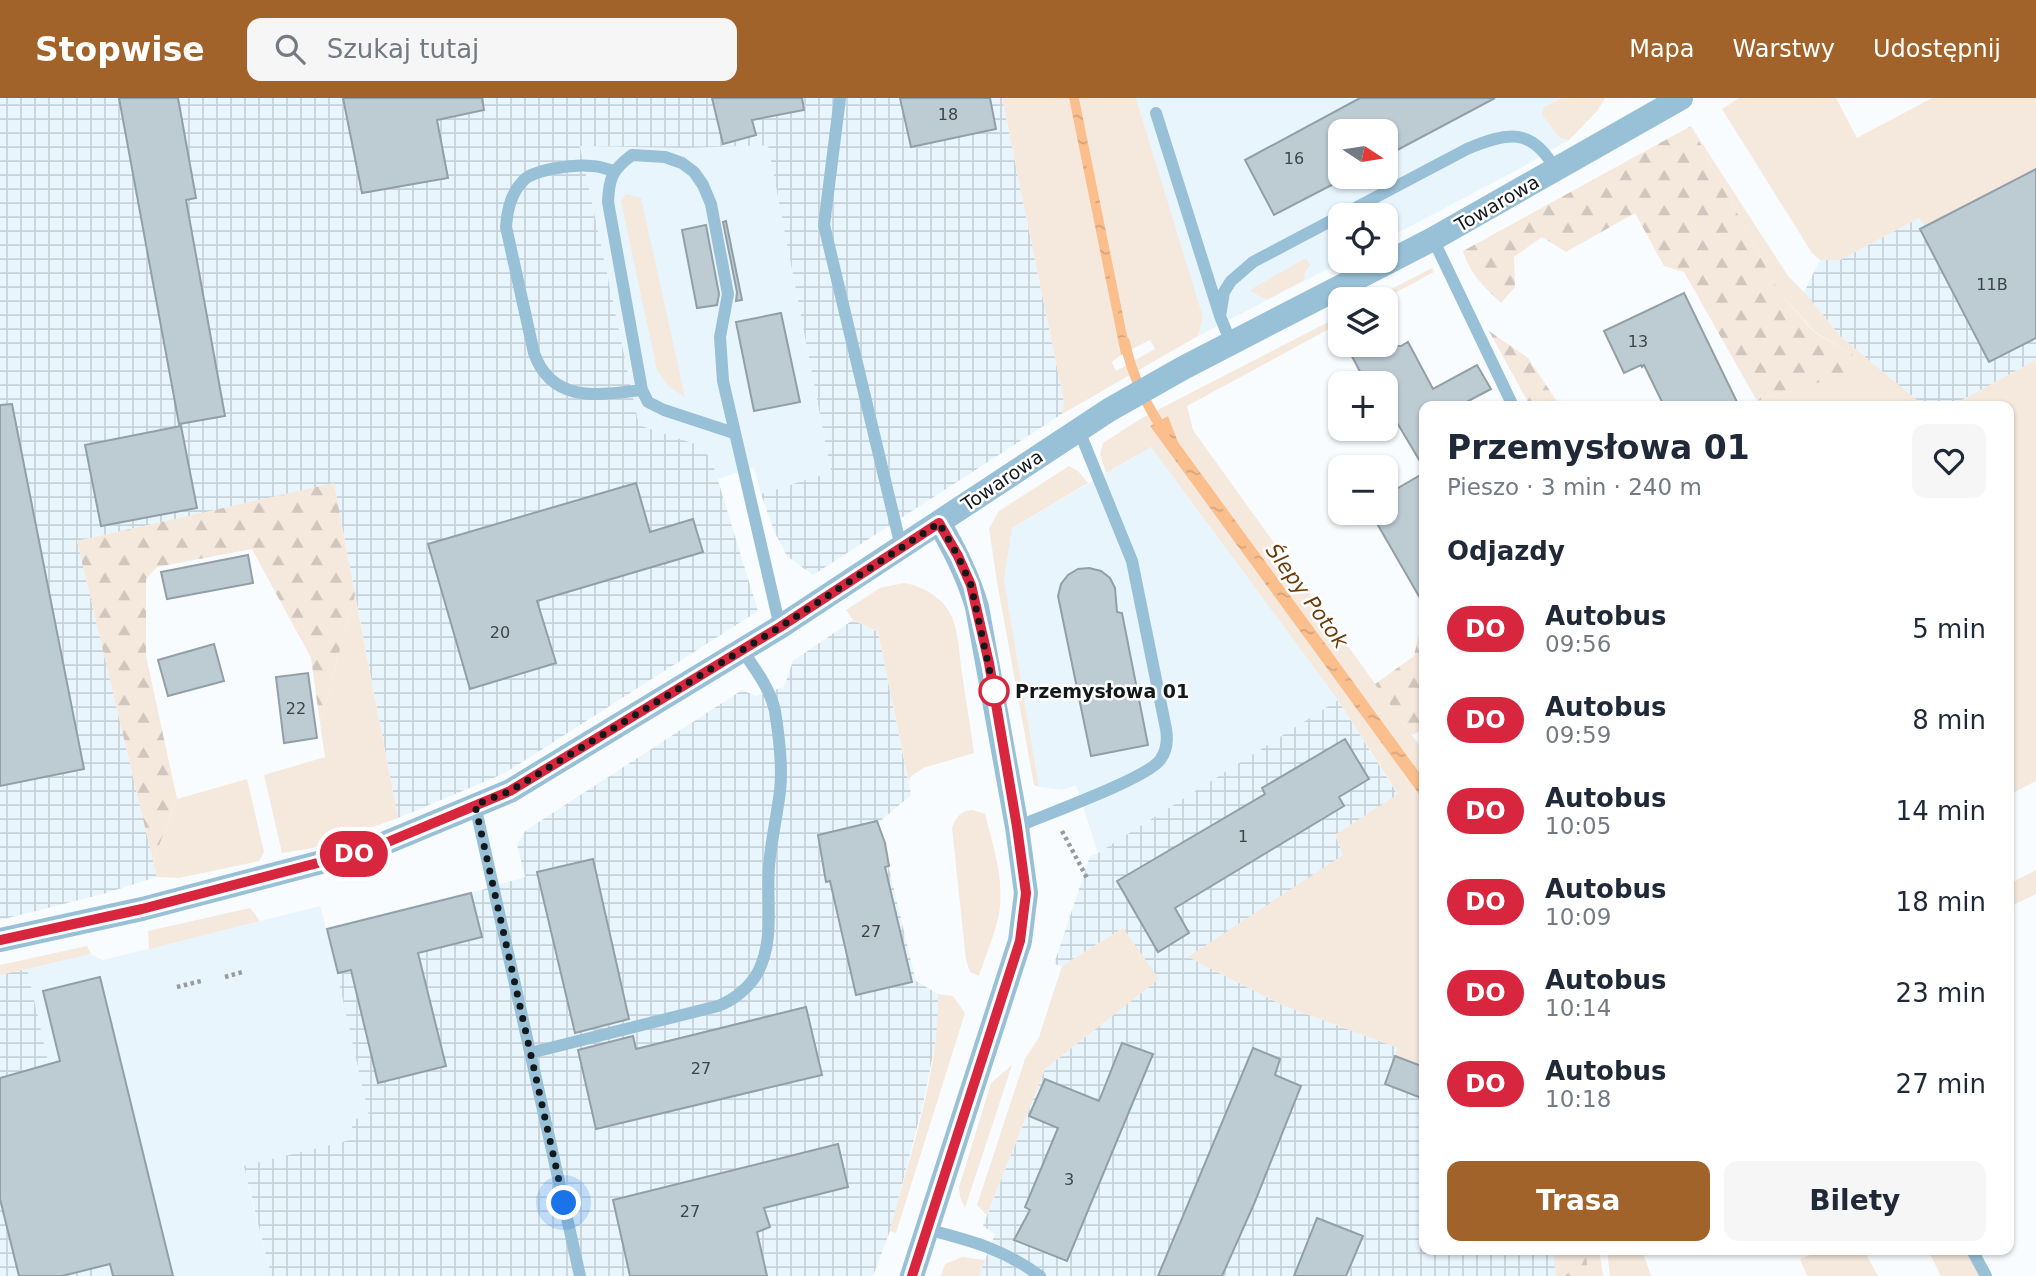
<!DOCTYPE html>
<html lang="pl">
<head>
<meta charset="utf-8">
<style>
  :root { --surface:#fff; --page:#f6f6f7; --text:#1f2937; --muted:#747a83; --accent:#a16329 }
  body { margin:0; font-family:"DejaVu Sans",sans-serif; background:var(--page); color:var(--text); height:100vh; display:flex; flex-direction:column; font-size:26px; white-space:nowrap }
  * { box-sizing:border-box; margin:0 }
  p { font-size:23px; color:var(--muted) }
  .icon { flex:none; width:38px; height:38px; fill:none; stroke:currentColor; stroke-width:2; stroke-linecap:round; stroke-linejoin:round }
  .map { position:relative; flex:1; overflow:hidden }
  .panel { position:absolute; left:1419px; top:303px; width:595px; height:854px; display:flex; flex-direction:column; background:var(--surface); border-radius:14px; box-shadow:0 2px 5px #0004 }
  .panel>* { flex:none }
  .badge { padding:0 14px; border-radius:23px; font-size:24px; line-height:46px }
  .needle { width:46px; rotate:102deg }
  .buttons { position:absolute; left:1328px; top:21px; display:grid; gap:14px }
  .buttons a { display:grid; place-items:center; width:70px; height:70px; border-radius:14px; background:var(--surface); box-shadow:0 2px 5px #0004; font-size:35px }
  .you { position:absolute; width:35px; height:35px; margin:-18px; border:5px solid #fff; border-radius:50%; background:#1a73e8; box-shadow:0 0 0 10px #1a73e833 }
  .map>.badge { position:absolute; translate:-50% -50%; box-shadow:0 0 0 4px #fff }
  h2 { padding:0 28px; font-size:26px; line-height:63px }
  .round { display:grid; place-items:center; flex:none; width:74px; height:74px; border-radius:14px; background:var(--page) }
  .head { display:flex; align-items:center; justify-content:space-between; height:119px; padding:0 28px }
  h1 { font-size:33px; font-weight:700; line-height:52px }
  .primary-button { display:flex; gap:14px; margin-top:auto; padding:14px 28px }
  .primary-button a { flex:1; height:80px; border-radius:14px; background:var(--accent); color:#fff; font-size:28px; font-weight:700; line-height:80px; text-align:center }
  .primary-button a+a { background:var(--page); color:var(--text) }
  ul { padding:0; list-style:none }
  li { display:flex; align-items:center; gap:21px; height:91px; padding:0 28px }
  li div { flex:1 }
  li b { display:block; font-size:26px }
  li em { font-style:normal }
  li .badge { min-width:77px; font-weight:700; text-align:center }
  header { display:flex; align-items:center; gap:42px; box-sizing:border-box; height:98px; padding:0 35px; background:var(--accent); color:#fff }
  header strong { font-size:33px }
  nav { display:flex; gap:38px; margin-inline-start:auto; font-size:24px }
  .search { width:490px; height:63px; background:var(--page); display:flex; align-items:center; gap:18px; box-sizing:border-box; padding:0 24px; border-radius:14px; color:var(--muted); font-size:26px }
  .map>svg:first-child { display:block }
  .built { fill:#e8f5fd; fill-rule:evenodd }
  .industrial { fill:url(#industrial-grid) }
  .grass { fill:#f5e8dd }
  .forest { fill:url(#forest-firs) }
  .water { fill:url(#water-ripples) }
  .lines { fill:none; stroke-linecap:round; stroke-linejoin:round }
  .stream { stroke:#fbbf8d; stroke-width:10 }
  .building { fill:#bdcbd3; stroke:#929fa7; stroke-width:2 }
  .path { stroke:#979b9e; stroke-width:4.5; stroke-dasharray:3.5 3.5; stroke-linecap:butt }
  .service { stroke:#98c0d6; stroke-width:12 }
  .minor { stroke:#98c0d6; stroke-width:24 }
  .line-casing { stroke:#fff; stroke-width:16 }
  .line { stroke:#d7263d; stroke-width:10 }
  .walk { stroke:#13181b; stroke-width:7; stroke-dasharray:0 12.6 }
  .stop-dot { fill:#fff; stroke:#d7263d; stroke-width:3.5 }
  .labels { text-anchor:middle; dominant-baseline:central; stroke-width:5; stroke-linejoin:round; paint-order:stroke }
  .number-label { font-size:16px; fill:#3e4549 }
  .street-label { font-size:19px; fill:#13181b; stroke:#fff }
  .stop-label { font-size:19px; font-weight:bold; fill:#13181b; stroke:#fff; text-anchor:start }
  .water-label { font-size:21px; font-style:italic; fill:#6c3c0a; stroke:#fff }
</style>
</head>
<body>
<header>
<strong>Stopwise</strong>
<div class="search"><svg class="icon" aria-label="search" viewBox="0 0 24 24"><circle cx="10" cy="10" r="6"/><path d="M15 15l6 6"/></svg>Szukaj tutaj</div>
<nav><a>Mapa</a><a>Warstwy</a><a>Udostępnij</a></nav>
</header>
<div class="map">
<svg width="2036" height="1178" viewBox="0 0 2036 1178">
  <defs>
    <pattern id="industrial-grid" width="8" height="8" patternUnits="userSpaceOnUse" patternTransform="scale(1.75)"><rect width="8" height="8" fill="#e8f5fd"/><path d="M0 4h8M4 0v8" fill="none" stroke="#c6d1d8"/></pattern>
    <pattern id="forest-firs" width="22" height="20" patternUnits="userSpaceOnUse" patternTransform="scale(1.75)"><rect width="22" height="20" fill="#f5e8dd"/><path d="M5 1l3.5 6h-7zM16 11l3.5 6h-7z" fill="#d1c6bd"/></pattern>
    <pattern id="water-ripples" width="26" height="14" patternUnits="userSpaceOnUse" patternTransform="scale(1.75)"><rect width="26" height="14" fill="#fbbf8d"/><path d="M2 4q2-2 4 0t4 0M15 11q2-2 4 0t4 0" fill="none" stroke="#d6a379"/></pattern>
  </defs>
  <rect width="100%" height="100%" fill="#f9fcfe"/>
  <path class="built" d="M1136,0H1562L1544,9L1560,40L1569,42L1519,71L1386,141V117H1340V163H1343L1198,238L1203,219ZM1340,33H1386V79H1340Z
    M768,46L831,375L761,396L754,369L718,381L711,360L695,346L639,327L580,48L686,50Z
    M1151,349L1338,602L1098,755L1076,687L1064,692L1039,689L1004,482L1012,430Z
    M320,808L338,875L369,1018L354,1040L248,1088L271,1178H96L27,870L91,856L103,862Z"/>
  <path class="industrial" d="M0,0H1002L1064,304L1062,316L813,477L787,458L774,433L761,396L831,374L768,47L686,50L580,48L639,327L695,346L711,360L758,513L505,675L398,720L334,386L77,443L157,779L103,796L0,822Z
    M2036,71V262L1951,308H1924L1841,239L1804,194L1820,162H1840L1919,120L1926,128Z
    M853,522L878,534L911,697L878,725L916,883L938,896L939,926L923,1006L890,1133L873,1178H271L244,1068L354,1041L351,1022L369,1018L327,831L471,795L525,779L517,747L525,733L742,592L756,598L784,589L793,563Z
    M1338,602L1398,697L1335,737L1344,757L1189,859L1282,907L1399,950L1396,958L1424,969V1152H1553L1556,1178H979L995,1136L983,1128L1045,971L1158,881L1123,830L1062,868L1054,866L1090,758L1098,755Z
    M27,870L96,1178H0V877Z"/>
  <path class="grass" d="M1002,0H1069L1121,257L1112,264L1116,273L1155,251L1150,242L1130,252L1079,0H1136L1203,219L1198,238L1062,316L1064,304Z
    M1562,0H1605L1597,13L1569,42L1560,40L1542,17L1544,9Z
    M1739,0H1836L1857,40L1932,0H2036V71L1926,129L1919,120L1840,162H1820L1812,155L1722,11Z
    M1691,28L1788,178L1804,194L1841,239L1924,308H1759L1757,303L1863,271L1853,257L1815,234L1779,194Z
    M626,96L641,100L685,299L669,289L657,272L621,103Z
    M1306,160L1310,167L1305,174L1304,182L1268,201L1260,199L1250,192Z
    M1432,170L1434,174L1384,201H1372Z
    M1340,218V225L1187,308L1193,332L1424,654V681L1178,344L1168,318L1150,328L1424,703V969L1395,958L1398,950L1282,907L1188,859L1343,757L1335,737L1398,696L1338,602L1151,349L1106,375L1100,356L1103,345L1142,320Z
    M2036,262V683L2009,697V308H1951Z
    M1069,368L1078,373L1088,385L1012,430L1004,482L1039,689L1034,687L997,484L989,430L999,413Z
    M904,485C923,488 944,500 952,519C958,534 959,552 961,568C965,597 970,626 974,655L923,670L910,679L909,685L878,534L853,522L846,512L880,490Z
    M355,497L398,720L313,750L282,755L264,677L325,659L320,625Z
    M247,681L264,754L259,763L179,780L157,779L153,763L177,701Z
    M973,712L985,716C993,747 1003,777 1000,809C997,832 986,856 979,878L970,874L966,862L952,730C955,720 962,711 973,712Z
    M2036,772V796L2009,809V786Z
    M250,810L260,823L149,851L148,833Z
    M1123,830L1159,881L1045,971L987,1117L977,1107L1025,961L1039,939L1062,868Z
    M87,848L91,856L0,877V867Z
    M938,896L953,898L965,915L896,1135L890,1133C909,1059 940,972 938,896Z
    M1012,967L965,1110L960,1099L959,1089L991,985Z
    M1585,1152H1599L1603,1178H1589Z
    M1607,1152H1642L1651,1178H1610Z
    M1823,1152H1864L1878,1178H1807L1800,1161Z
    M1928,1152H1967L1981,1178H1941Z
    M962,1159L985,1162L979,1178H941L945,1166Z"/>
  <path class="forest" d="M1691,28L1779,194L1814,234L1853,257L1864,271L1757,303L1684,174L1664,168L1635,115L1566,154L1542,139L1514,159L1515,189L1501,205C1485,190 1469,175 1463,153Z
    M1489,233L1528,260L1560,308H1530Z
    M334,385L355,497L320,625L311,560L252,451L157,469L146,481V558L177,701L153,763L77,443Z
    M1424,520V631L1412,637L1375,586L1414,558L1422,522Z
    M1553,1152H1585L1589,1178H1556Z"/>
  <path class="water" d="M1069,0H1079L1130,252L1121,257Z
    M1168,318L1178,344L1424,681V703L1150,328Z"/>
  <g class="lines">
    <path class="stream" d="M1125,244C1131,275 1147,309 1165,335"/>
  </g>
  <path class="building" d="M119,0H178L196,100L186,102L225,318L179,326Z
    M343,0H482L484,12L437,22L448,80L362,95Z
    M712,0H802L804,12L752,22L756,37L723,46Z
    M900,0H990L996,31L911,49Z
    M1360,0H1495L1386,58V33H1340V79H1347L1274,117L1245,62Z
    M2036,71V240L1989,264L1920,131Z
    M726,123L742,202L736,203L737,194L723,124Z
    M706,127L719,196L717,207L697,210L682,132Z
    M1684,195L1739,308H1664L1644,267L1642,269L1641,267L1624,275L1604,233Z
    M781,215L800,304L754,313L736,224Z
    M1408,244L1433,291L1477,267L1491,291L1459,308H1424V370L1386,306V285H1366L1346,247L1401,248Z
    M12,306L84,671L0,688V307Z
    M181,328L197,410L101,428L85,347Z
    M1424,375V507L1371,415H1386V397Z
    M636,385L650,434L693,421L703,454L537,503L556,565L470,591L428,446Z
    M248,457L253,485L167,501L161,474Z
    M1089,470L1101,473L1110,480L1115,490L1117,514L1122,515L1148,647L1091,658L1058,498L1061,486L1068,477L1078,471Z
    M214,546L224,583L168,598L158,562Z
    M308,575L317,640L284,645L276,579Z
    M1345,641L1369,681L1339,699L1344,708L1175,810L1189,835L1158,854L1117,783L1265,696L1262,690Z
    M877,723L885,745L889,768L885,769L912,884L856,897L830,783L826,784L818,737Z
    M593,761L629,921L575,935L537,774Z
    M471,795L482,839L418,855L446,968L378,985L351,872L338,875L327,831Z
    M100,879L173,1178H113L110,1166L62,1178H19L0,1101V980L60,963L43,893Z
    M806,909L822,977L596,1031L578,952L633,938L636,951Z
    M1122,945L1153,956L1067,1163L1014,1142L1030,1112L1025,1109L1058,1030L1029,1018L1045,981L1099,1003Z
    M1253,950L1280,961L1275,977L1301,988L1254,1106L1222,1178H1158Z
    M1395,958L1424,969V1001L1385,986Z
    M838,1046L848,1089L764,1110L770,1129L757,1134L767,1178H630L613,1102Z
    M1317,1120L1363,1138L1346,1178H1294Z"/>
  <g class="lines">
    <path class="path" d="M1062,733L1087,780
      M225,879L242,874
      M177,889L201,883"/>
    <path class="service" d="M840,0L824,127L901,449
      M1156,15L1220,218
      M614,73C607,71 599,68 592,68C577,66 533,71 523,83C511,95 507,113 506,129L534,255C552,306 599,297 642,292
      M1342,117L1467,51C1507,34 1532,29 1555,71
      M1433,141L1513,308
      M1231,245L1220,218L1224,194L1231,183L1253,164L1340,118
      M734,335L664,312L648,304L642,292L608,104C609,80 612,72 632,57L665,59L682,65L694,74L703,87L711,106L728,196L720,239L723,283L780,529
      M475,707L580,1178
      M1017,729C1044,717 1146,681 1160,662C1167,653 1168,643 1166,631L1132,463L1078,330
      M530,955L718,908C734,902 750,889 758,874C775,841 766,803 769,768C771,743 777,718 780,693C783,668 779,638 775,613C770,590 755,571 742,552
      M926,1131C969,1142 1004,1151 1040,1178
      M1972,1152L1986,1178"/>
    <path class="minor" d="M0,842L142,811L371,751L510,693L780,529L1109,312L1183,270L1433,141L1681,0
      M912,1178L1020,843L1026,795L1017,729L977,509C968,478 955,452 939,425"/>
  </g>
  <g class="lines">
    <g class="line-casing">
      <path id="line" d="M0,842L142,811L371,751L510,693L780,529L939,425L958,458L971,487L989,565L1017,729L1026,795L1020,843L912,1178"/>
    </g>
    <use href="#line" class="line"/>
    <path class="walk" d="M564,1105L475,707L510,693L780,529L939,425L958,458L971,487L994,593"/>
  </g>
  <circle class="stop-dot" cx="994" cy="593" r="14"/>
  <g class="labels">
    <g class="number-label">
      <text x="948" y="16">18</text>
      <text x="1294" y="60">16</text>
      <text x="1992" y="186">11B</text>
      <text x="1638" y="243">13</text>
      <text x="500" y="534">20</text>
      <text x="296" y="610">22</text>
      <text x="1243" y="738">1</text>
      <text x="871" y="833">27</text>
      <text x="701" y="970">27</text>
      <text x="1069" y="1081">3</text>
      <text x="690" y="1113">27</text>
    </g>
    <g class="street-label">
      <text transform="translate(1497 105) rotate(-30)">Towarowa</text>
      <text transform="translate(1002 382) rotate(-34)">Towarowa</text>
    </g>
    <g class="stop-label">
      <text x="1015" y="593">Przemysłowa 01</text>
    </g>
    <g class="water-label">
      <text transform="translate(1307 498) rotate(54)">Ślepy Potok</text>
    </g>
  </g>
</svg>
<div class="buttons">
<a><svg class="needle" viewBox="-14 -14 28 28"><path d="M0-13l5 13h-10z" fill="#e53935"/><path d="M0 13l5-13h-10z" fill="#747a83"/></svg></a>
<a><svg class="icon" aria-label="locate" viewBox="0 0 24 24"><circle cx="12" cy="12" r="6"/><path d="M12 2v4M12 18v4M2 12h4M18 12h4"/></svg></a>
<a><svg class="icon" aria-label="layers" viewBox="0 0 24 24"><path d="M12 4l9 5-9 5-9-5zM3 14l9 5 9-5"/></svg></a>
<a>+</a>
<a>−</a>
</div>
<div class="you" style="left:564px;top:1105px"></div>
<b class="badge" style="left:354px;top:756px;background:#d7263d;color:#fff">DO</b>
<section class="panel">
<div class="head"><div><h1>Przemysłowa 01</h1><p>Pieszo · 3 min · 240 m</p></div><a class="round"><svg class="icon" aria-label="heart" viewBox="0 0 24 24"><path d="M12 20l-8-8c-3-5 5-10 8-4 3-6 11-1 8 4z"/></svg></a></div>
<h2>Odjazdy</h2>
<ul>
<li><span class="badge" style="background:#d7263d;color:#fff">DO</span><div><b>Autobus</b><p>09:56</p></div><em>5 min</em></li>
<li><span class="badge" style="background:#d7263d;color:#fff">DO</span><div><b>Autobus</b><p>09:59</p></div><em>8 min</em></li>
<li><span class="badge" style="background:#d7263d;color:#fff">DO</span><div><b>Autobus</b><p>10:05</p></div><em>14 min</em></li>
<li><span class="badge" style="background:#d7263d;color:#fff">DO</span><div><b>Autobus</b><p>10:09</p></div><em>18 min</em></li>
<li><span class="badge" style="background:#d7263d;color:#fff">DO</span><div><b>Autobus</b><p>10:14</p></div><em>23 min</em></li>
<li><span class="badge" style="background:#d7263d;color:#fff">DO</span><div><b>Autobus</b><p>10:18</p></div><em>27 min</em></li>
</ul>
<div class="primary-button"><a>Trasa</a><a>Bilety</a></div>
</section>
</div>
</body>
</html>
